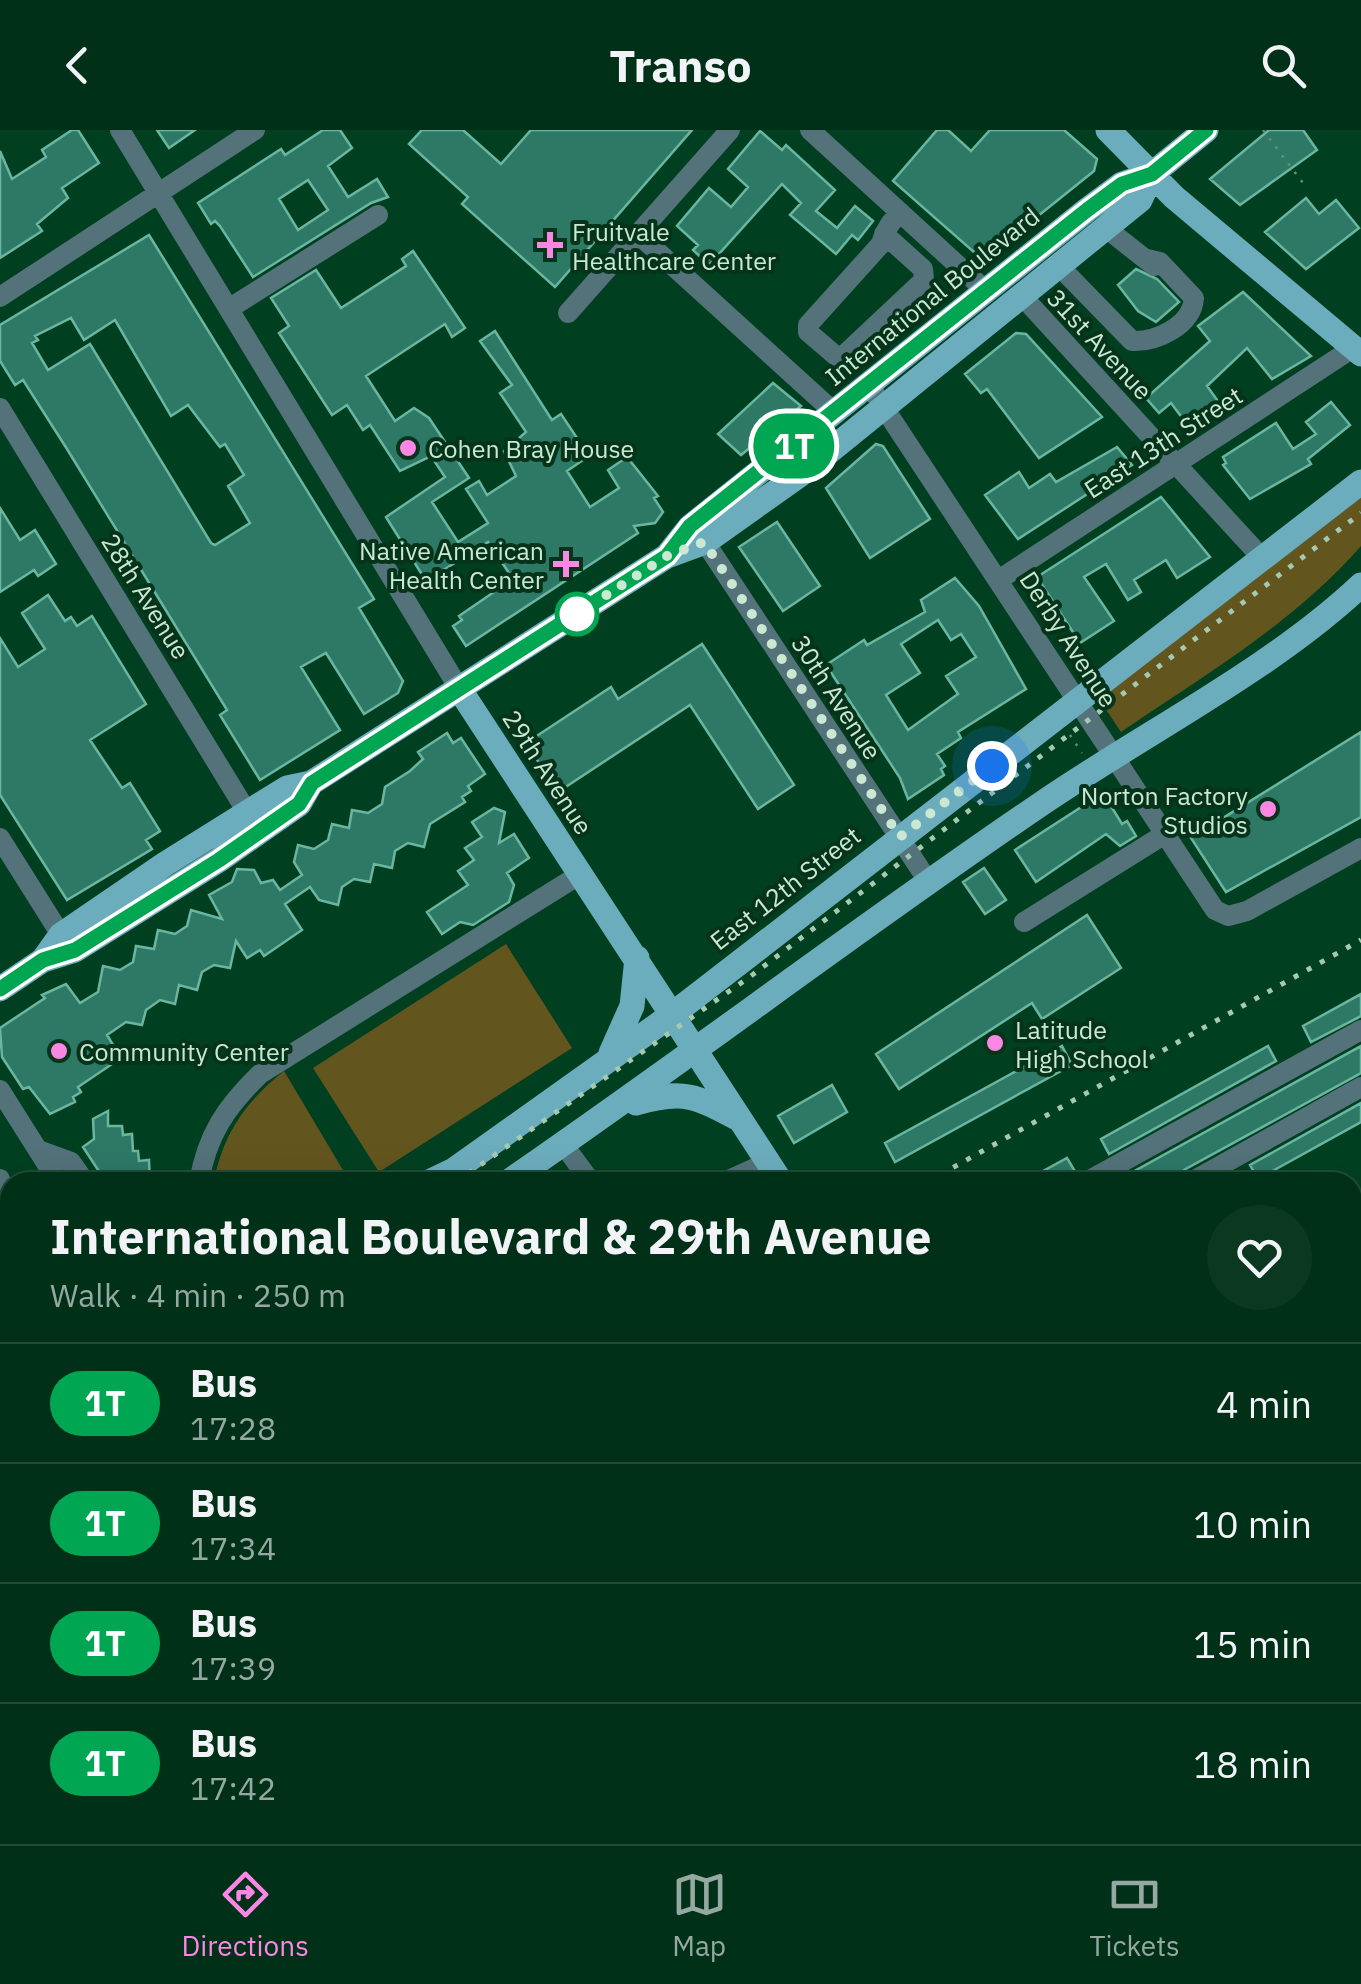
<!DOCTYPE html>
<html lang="en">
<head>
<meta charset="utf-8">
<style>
  :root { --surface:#003018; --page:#0a3821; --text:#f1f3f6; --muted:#95a9a2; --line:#224b37; --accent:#fb87e5 }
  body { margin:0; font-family:"IBM Plex Sans",sans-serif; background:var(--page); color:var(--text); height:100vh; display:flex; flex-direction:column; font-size:38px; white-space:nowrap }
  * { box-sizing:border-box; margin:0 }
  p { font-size:32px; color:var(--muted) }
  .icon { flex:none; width:55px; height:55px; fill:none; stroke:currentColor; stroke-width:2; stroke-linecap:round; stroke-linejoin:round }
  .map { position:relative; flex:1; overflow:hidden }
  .side { position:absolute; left:0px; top:1042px; width:1362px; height:672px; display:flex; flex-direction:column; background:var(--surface); border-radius:30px 30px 0 0; box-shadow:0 10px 40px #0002,0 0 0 2px var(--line) }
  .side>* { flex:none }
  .badge { padding:0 20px; border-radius:32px; font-size:35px; line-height:65px }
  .you { position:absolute; width:50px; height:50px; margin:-25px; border:8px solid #fff; border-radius:50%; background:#1a73e8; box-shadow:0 0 0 15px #1a73e833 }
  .map>.badge { position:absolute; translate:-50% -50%; box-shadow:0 0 0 5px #fff }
  .round { display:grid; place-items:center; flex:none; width:105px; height:105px; border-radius:52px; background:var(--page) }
  .overview { display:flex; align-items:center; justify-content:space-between; height:170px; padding:0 50px }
  h1 { font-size:48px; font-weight:700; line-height:75px }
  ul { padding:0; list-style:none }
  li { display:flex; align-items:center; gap:30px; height:120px; padding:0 50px; border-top:2px solid var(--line) }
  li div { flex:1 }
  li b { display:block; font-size:38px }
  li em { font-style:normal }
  li .badge { min-width:110px; font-weight:700; text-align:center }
  header { display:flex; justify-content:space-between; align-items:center; height:130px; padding:0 50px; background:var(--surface); font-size:45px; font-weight:700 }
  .dock { display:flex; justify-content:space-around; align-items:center; height:140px; border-top:2px solid var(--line); background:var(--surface); font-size:28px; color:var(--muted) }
  .dock a { display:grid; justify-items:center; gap:5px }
  .dock .active { color:var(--accent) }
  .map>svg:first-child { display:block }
  .green { fill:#63551e }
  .building { fill:#2e7866; stroke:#69b6a1; stroke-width:2.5; fill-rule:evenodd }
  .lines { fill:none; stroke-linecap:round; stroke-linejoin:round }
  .path { stroke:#629176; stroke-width:2.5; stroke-dasharray:2.5 8; stroke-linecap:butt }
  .minor { stroke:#537279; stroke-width:20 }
  .major { stroke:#6cadbd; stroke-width:25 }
  .highway { stroke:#75c5d8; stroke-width:28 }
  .rail { stroke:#a6c9b2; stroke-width:5; stroke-dasharray:5 10; stroke-linecap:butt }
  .line-casing { stroke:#fff; stroke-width:22 }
  .line { stroke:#00a651; stroke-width:15 }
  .walk { stroke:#cbe8d3; stroke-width:10; stroke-dasharray:0 18 }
  .poi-dot { fill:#fb87e5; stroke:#05341b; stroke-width:4 }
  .stop-dot { fill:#fff; stroke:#00a651; stroke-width:5 }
  .labels { text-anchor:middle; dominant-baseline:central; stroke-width:8; stroke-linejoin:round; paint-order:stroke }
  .poi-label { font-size:25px; fill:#cbe8d3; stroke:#05341b; text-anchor:start }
  .street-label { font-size:25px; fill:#cbe8d3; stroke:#05341b }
</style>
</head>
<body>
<header><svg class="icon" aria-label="back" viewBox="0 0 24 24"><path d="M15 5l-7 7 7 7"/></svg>Transo<svg class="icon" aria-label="search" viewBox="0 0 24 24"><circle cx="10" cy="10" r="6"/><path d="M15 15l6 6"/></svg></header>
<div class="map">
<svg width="1361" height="1714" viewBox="0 0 1361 1714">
  <rect width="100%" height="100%" fill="#004020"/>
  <path class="green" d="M1361,367V416C1294,493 1204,545 1121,602L1099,569Z
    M506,814L572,918L379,1042L313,938Z
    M284,941L350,1052H214C222,1005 246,971 284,941Z"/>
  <path class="building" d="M72,0H78L99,33L62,58L68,68L37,94L42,101L0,128V21L12,49L46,27L42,20Z
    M157,0H195L169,18Z
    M323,0H340L352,18L328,36L348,67L377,49L388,67L371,73L253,147L220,96L215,91L211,94L198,73L281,19L285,25ZM308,50L328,80L298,100L279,69Z
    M422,0H463L501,34L531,0H692L555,157L462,74L468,67L409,14Z
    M937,0H948L971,21L990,0H1064L1097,29L1094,41L983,130L893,51Z
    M1269,0H1303L1317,20L1240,75L1210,49Z
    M760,1L782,20L786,15L835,60L816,81L837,98L855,76L873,91L858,110L852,105L836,124L790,85L801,73L782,54L709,135L693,120L698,115L677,96L709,58L731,77L748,57L728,39Z
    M1306,68L1319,84L1336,70L1359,98L1306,139L1265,102Z
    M149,105L374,469L359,478L403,551L398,563L364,584L326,523L301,537L340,600L260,650L220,585L227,580L67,319L23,250L15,255L0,231V195ZM71,188L84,210L115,190L171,286L188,275L220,317L225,314L244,345L228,356L250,393L215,415L211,413L90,214L48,240L32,213L38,210L35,206Z
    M413,121L465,198L452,207L445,194L366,246L395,291L414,278L429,288L469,348L432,372L458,412L488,393L466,359L479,351L487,365L516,346L504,321L526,302L500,263L512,255L480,211L495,201L550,287L552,290L561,284L589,326L567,341L590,377L619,358L608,340L627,327L658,366L654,368L663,382L655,393L634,396L638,403L466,516L453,496L462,490L459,486L513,449L488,412L426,451L386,387L445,347L431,326L400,341L370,295L363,300L347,275L332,285L279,203L289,196L271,168L316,140L341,178L406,136L402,129Z
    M1136,139L1157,149L1179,172L1156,192L1138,181L1118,155Z
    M1243,162L1311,226L1272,249L1247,218L1207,256L1220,274L1189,297L1171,273L1159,283L1146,268L1210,211L1198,196Z
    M1016,203L1026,204L1102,287L1039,328L987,259L981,263L965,244Z
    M773,253L801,276L741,325L718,304Z
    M1331,272L1350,295L1308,329L1311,334L1250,369L1223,335L1226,333L1223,327L1276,293L1293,319L1316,304L1306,292Z
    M876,314L883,316L930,389L870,428L826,358Z
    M1117,317L1132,335L1018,409L985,365L1019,342L1029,358L1050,344L1056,352Z
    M1161,367L1210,427L1177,448L1166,430L1134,450L1141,462L1128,470L1106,434L1084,447L1114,491L1080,513L1037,447Z
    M0,378L20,410L35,400L56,434L38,446L34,440L0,462Z
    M777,392L820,456L783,481L739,417Z
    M955,448L979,476L1026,559L958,602L961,608L937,624L945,636L941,639L944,645L908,669L900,648L826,535L864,510L867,515L925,482L921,470ZM938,490L951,510L961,504L976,527L946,546L958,564L908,600L886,565L920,543L901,514Z
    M48,465L65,491L71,487L77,496L92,486L146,574L90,610L122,658L130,653L160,701L146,710L152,719L67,770L0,665V508L18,537L45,519L22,483Z
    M702,514L794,655L758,679L690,575L558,662L526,613L611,557L618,569Z
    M1361,602V687L1226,762L1191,708Z
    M447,603L453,613L461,608L485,644L468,656L471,661L462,667L465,672L430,694L424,717L408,713L395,721L392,738L374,734L370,752L354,749L342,757L338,775L319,770L310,757L285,774L302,800L264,826L260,820L247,828L236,811L230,838L214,835L202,842L197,860L179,855L175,874L160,870L146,880L142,895L126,892L107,905L121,928L78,957L81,962L73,967L75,972L50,984L29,957L23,959L2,927L0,898L45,868L42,865L66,854L80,873L98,862L103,836L120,840L133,832L136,816L154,819L158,800L175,804L187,796L191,780L222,789L209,765L232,752L237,739L254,740L261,753L273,750L280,760L302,745L294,732L298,715L314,719L328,710L332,694L349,698L352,680L368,683L382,674L385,657L410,641L423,629L418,622Z
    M1103,663L1122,694L1127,691L1136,706L1120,716L1106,704L1036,752L1015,720Z
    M494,678L505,682L499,713L514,704L529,728L507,743L514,755L509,772L473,795L460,792L442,804L427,782L468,755L458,741L474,730L465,718L482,707L472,692Z
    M984,738L1006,770L985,784L963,752Z
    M1087,785L1121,838L1042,889L1032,873L899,959L876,924Z
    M1361,864V886L1311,912L1303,896Z
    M1062,916L1072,935L895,1032L885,1013Z
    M1268,916L1276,931L1109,1024L1101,1009Z
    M1361,916V943L1184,1040L1177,1052H1125L1122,1048Z
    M832,955L847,982L794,1013L778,986Z
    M1361,973V992L1258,1049L1250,1035Z
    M108,981V996H122L123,1005L132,1004L133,1021H138L139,1031L149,1030L150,1052H106L83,1017L94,1009L93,989Z
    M1067,1028L1076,1043L1072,1052H1023Z"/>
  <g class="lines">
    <path class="path" d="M1263,0L1303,53
      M1070,605L1082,623
      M1111,1714L1121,1713L1125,1705"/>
    <path class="minor" d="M120,0L460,560
      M810,0L986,161
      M1106,98L1154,136
      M638,104L835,283
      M884,104L923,139L924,150L842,227L836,226L808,202V195L881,114C885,100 890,93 900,82
      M1059,136L1132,211C1156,212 1192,196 1194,168L1160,132L1147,129
      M1022,166L1263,429
      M0,167L255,0
      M230,178L378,85
      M568,183L730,0
      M869,255L1215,780L1228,786L1247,781L1361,718
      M0,278L247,682
      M705,412L928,751
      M1000,449L1353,218
      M0,708L61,805
      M1024,792L1165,704
      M0,960L58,1052
      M563,1014L591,1052
      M38,1020L71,1032L85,1052
      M0,1049L5,1072L0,1081
      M199,1052C207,1005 226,977 260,944L579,745
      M724,1052L768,1032
      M1086,1052L1361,900
      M1191,1052L1361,957
      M1352,1303L1361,1297
      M0,1433L10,1427
      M105,1705L110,1714
      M304,1705L310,1714
      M631,1705L637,1714
      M961,1705L967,1714
      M189,1714L205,1705
      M597,1714L613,1705
      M1004,1714L1030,1705"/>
    <path class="major" d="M1108,0L1174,67L1361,224
      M667,426L690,397L1087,80L1122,54L1152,44L1206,0
      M460,560L781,1052
      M43,830L61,805L165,734L287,658L311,653L667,426L705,412L805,341L1140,70L1152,44
      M0,859L43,830L75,820L219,730L299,674L311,653
      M611,923L632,876L637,828
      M636,973C683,959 696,966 739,989
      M429,1052L454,1040L673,884L1361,352
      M508,1052C687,929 861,796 1041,674C1143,604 1272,539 1361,455
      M0,1245L10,1241
      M0,1332L10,1327
      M1352,1620L1361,1611
      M1153,1705L1159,1714
      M1249,1714L1257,1705"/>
    <path class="highway" d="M1352,1654L1361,1646
      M1293,1714L1302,1705"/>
    <path class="rail" d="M456,1052L751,846L1361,383
      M927,1052L1361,810
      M0,1305L10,1300
      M0,1580L10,1574"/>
  </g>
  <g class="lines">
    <g class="line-casing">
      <path id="line" d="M0,859L43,830L75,820L219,730L299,674L312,653L667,426L690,396L1087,80L1122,54L1152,44L1206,0"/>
    </g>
    <use href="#line" class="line"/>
    <path class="walk" d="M577,484L569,489L667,426L704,412L900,707L992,636"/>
  </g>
  <g class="poi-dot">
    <path d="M545 100h10v10h10v10h-10v10h-10v-10h-10v-10h10z"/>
    <circle cx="408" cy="318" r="10"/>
    <path d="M561 419h10v10h10v10h-10v10h-10v-10h-10v-10h10z"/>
    <circle cx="1268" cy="679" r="10"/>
    <circle cx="995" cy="913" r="10"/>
    <circle cx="59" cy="921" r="10"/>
  </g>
  <circle class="stop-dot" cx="577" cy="484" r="20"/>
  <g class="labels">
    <g class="poi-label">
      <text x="572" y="101">Fruitvale<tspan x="572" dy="29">Healthcare Center</tspan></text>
      <text x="428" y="318">Cohen Bray House</text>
      <text x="544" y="420" text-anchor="end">Native American<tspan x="544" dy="29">Health Center</tspan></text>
      <text x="1248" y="665" text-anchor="end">Norton Factory<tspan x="1248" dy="29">Studios</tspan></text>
      <text x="1015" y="899">Latitude<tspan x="1015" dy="29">High School</tspan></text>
      <text x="79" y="921">Community Center</text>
    </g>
    <g class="street-label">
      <text transform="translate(932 166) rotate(-39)">International Boulevard</text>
      <text transform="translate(1100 214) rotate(47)">31st Avenue</text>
      <text transform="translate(1163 312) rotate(-33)">East 13th Street</text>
      <text transform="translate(146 466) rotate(58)">28th Avenue</text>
      <text transform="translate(1069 509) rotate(57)">Derby Avenue</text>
      <text transform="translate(837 567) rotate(57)">30th Avenue</text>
      <text transform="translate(548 642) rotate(57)">29th Avenue</text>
      <text transform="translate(785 758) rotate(-38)">East 12th Street</text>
    </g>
  </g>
</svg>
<div class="you" style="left:992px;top:636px"></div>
<b class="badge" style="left:794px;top:316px;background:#00a651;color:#fff">1T</b>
<section class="side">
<div class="overview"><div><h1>International Boulevard &amp; 29th Avenue</h1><p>Walk · 4 min · 250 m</p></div><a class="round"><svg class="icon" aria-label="heart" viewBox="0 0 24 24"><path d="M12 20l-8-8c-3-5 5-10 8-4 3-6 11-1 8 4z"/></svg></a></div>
<ul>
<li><span class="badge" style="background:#00a651;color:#fff">1T</span><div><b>Bus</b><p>17:28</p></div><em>4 min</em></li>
<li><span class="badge" style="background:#00a651;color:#fff">1T</span><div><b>Bus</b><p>17:34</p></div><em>10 min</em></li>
<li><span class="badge" style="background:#00a651;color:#fff">1T</span><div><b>Bus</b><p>17:39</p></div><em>15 min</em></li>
<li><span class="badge" style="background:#00a651;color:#fff">1T</span><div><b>Bus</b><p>17:42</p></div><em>18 min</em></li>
</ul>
</section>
</div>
<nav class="dock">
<a class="active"><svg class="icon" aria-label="directions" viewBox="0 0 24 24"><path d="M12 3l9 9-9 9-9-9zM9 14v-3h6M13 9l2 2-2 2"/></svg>Directions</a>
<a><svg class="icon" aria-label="map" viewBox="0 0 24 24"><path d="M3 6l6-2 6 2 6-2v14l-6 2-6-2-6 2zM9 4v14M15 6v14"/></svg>Map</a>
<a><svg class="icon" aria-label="tickets" viewBox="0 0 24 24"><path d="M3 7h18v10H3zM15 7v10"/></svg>Tickets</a>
</nav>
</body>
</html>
